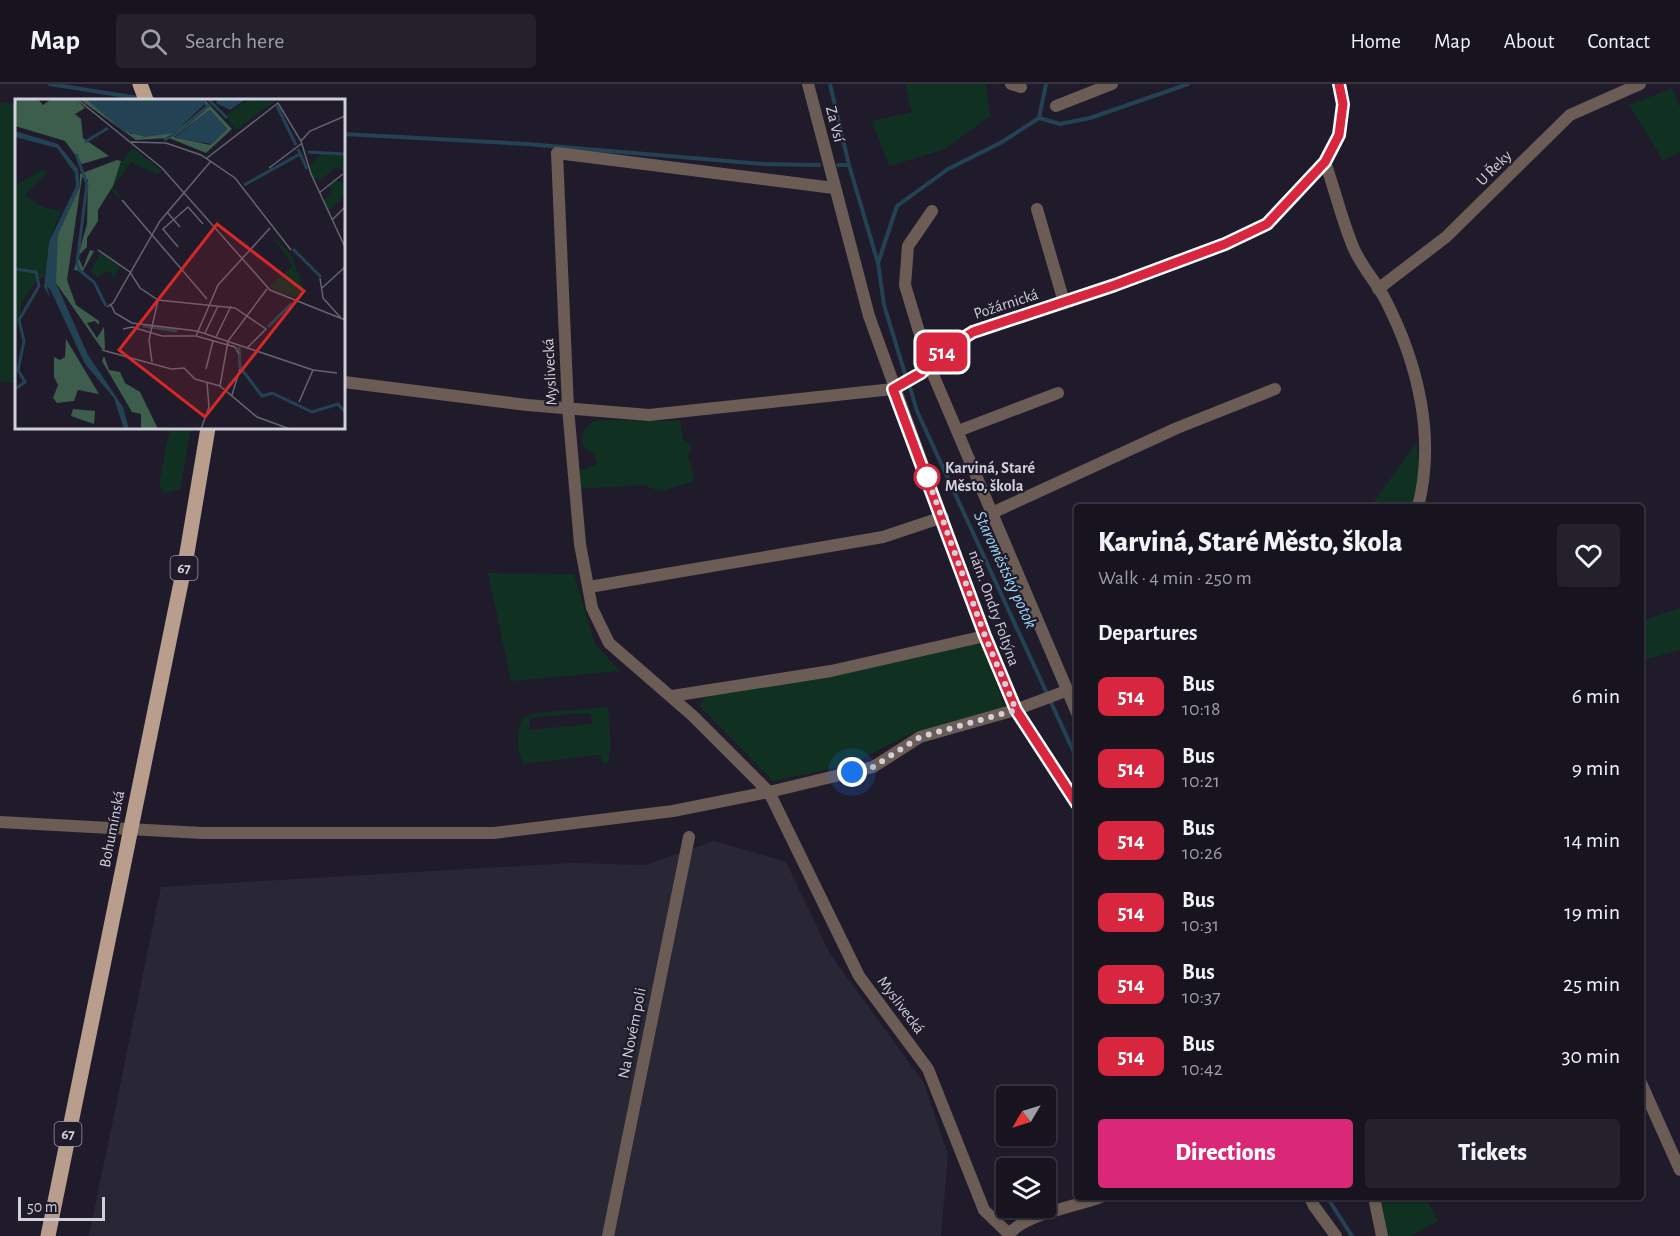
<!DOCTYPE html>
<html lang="en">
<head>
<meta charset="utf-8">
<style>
  :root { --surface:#171420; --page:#24212d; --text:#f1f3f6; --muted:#9e9ea5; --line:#36333e; --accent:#db2777 }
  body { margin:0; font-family:"Alegreya Sans",sans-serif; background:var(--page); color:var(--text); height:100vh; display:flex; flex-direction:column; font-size:22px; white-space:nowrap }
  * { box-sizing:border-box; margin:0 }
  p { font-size:20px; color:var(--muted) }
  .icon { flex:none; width:33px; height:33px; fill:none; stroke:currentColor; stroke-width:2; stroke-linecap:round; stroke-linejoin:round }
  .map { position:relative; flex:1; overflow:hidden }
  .details { position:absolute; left:1074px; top:420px; width:570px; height:696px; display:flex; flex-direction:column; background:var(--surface); border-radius:6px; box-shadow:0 2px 4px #0004,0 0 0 2px var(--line) }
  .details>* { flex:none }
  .badge { padding:0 12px; border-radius:9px; font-size:21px; line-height:39px }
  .needle { width:39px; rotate:232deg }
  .controls { position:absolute; left:996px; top:1002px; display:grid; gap:12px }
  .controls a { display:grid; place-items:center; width:60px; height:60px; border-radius:6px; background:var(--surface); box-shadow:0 2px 4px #0004,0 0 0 2px var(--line); font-size:30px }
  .scale { position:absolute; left:18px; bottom:15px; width:87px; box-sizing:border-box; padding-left:6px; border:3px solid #d1cfda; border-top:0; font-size:16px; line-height:21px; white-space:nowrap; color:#d1cfda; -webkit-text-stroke:4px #1f1b2b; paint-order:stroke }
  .you { position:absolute; width:30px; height:30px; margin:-15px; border:4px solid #fff; border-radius:50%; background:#1a73e8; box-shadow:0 0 0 9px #1a73e833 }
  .map>.badge { position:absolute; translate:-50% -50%; box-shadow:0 0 0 3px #fff }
  h2 { padding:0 24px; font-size:22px; line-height:54px }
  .round { display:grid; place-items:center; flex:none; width:63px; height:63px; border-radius:6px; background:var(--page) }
  .overview { display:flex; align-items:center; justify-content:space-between; height:102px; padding:0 24px }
  h1 { font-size:28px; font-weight:800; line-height:45px }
  .action { display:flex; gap:12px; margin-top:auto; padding:12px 24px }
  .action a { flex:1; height:69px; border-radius:6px; background:var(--accent); color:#fff; font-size:24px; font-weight:800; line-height:69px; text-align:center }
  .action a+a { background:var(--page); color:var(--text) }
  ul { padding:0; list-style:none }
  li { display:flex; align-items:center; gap:18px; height:72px; padding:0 24px }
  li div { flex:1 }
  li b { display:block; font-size:22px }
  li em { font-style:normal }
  li .badge { min-width:66px; font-weight:700; text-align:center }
  header { display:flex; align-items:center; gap:36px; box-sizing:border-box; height:84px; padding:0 30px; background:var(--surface); border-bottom:2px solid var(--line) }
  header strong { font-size:28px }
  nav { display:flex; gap:33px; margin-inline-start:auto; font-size:21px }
  .search { width:420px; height:54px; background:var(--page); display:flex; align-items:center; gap:15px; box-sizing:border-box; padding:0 21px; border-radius:6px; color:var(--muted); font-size:22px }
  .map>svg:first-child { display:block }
  .industrial { fill:#292636 }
  .green { fill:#103121; fill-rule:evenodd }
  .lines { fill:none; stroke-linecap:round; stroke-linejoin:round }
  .stream { stroke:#234354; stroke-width:4 }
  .street { stroke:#6b5d55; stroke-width:12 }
  .primary { stroke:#b99d8d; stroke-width:15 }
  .line-casing { stroke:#fff; stroke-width:14 }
  .line { stroke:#d7263d; stroke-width:9 }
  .walk { stroke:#d1cfda; stroke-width:6; stroke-dasharray:0 10.8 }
  .stop-dot { fill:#fff; stroke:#d7263d; stroke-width:3 }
  .labels { text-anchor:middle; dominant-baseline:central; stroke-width:4.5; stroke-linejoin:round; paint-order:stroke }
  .shield { fill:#1f1b2b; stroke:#9c99a6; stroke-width:1.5 }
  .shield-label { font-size:15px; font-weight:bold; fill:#d1cfda }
  .street-label { font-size:16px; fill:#d1cfda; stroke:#1f1b2b }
  .stop-label { font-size:16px; font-weight:bold; fill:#d1cfda; stroke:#1f1b2b; text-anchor:start }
  .water-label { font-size:18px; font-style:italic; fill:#99d6f8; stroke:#1f1b2b }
  .inset-river { fill:none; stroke:#234354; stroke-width:3 }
  .inset-road { fill:none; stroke:#666371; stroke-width:1.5 }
  .view { fill:#d62828; fill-opacity:0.15; stroke:#d62828; stroke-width:3 }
  .inset-edge { fill:none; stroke:#d1cfda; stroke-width:3 }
</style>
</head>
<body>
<header>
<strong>Map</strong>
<div class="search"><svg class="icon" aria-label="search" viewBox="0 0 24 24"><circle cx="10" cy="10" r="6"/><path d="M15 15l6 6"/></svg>Search here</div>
<nav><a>Home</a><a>Map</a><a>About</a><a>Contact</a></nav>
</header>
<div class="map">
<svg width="1680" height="1152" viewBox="0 0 1680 1152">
  <rect width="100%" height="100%" fill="#1f1b2b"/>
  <path class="industrial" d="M714,757L786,778L830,870L924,999L948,1071L941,1152H89L161,803L571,779L646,781Z"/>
  <path class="green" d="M905,0H986L990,32L945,65L889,82L872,37L912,28Z
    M1673,4L1680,24V68L1663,76L1629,21Z
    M0,18L16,21V300L0,297Z
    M598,336L680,337L683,355L690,360L691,367L688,372L694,394L692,398L660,407L643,401L579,405L580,387L597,380L594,370L584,364C579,350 584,342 598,336Z
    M170,344H191L180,405L164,409L159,399Z
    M1417,358L1419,401L1414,423H1370Z
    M488,489L574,490L595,560L620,587L511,597Z
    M1680,524V566L1643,576L1641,537Z
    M981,557L1005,623L910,650L849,681L773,697L699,622L706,612Z
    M608,623L611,661L608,679H602L600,671H595L524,680C516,668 517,648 522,634L535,629ZM570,630H591L592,640L529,646L530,634Z
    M1400,1113H1425L1438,1137L1411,1152H1388L1382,1119Z"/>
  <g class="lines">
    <path class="stream" d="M50,0L138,14
      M830,0L849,81
      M1039,34L1060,40L1090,34L1188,0
      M344,50L527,60L763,80L819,81
      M838,81H849L878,179
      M906,293L884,221L878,179L897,122L948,85L1002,58L1039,34L1046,0
      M909,300L917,327L1077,675
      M1327,1113L1352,1152"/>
    <path class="street" d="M808,0L869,232L985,552L1015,626L1077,720
      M1011,0L1021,3
      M1056,22L1112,0
      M1325,78C1335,106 1342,137 1354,165C1362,183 1376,198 1385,215C1418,279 1436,353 1418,423
      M834,104L557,69L568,324L580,460L592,524L609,559L693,632L769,708L859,892L928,985L984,1126L1009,1150
      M1037,125L1064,218
      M932,127L908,162L905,201L929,281L1077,629
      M1378,205L1446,153L1570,31L1640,0
      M344,298L527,321L649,331L893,305L921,289L945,265L973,248L1115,201L1225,160L1267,140L1325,78L1339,51L1343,20L1339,0
      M958,347L1058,309
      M994,428L1177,344L1275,305
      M589,503L883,453L943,433
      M672,612L831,587L985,552
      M0,738L202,749H494L673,727L769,708L873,683L920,653L1015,626L1066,607
      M1641,999L1680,1086
      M1310,1113L1314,1122L1336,1152
      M1374,1113L1382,1152
      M608,1152L689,753
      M1008,1152C1022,1130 1076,1123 1101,1113"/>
    <path class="primary" d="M140,0L146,16
      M48,1152L187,469L208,344"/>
  </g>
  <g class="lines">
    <g class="line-casing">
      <path id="line" d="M1077,720L1016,626L985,552L893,305L921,289L945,265L973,248L1115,201L1225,160L1267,140L1325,78L1339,51L1343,20L1339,0"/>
    </g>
    <use href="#line" class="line"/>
    <path class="walk" d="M852,688L873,683L920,653L1016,626L985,552L926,390L927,393"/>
  </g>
  <circle class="stop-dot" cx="927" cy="393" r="12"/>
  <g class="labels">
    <g class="shield">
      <rect x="170.5" y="472" width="27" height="24" rx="4.5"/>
      <rect x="54.5" y="1038" width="27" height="24" rx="4.5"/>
    </g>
    <g class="shield-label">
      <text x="184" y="484">67</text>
      <text x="68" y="1050">67</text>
    </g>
    <g class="street-label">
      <text transform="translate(835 40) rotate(76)">Za Vsí</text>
      <text transform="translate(1494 84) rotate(-45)">U Řeky</text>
      <text transform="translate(1006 220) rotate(-18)">Požárnická</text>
      <text transform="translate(550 288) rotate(-93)">Myslivecká</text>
      <text transform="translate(994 524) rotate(70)">nám. Ondry Foltýna</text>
      <text transform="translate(112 745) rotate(-79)">Bohumínská</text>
      <text transform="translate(901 921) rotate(53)">Myslivecká</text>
      <text transform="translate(632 949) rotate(-79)">Na Novém poli</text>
    </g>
    <g class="stop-label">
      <text x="945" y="384">Karviná, Staré<tspan x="945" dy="18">Město, škola</tspan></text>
    </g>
    <g class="water-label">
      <text transform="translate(1005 486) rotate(65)">Staroměstský potok</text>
    </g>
  </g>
  <g transform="translate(15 15)">
    <rect width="330" height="330" fill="#1f1b2b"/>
    <path d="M234,0L250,3L258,0L259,3L221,31L210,17ZM118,49L147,72L143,75L116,63L98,88L106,98L104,100L96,90L100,71ZM307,54L330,56V74L322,68L305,81L302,78L299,81L293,68ZM28,70L32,74L10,96L27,108L46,112L34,143L29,179H23L7,203L0,237V87ZM321,81L330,85V96L314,112L308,102L318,93L314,87ZM255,133L276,156L289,190L280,198L253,188L278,167ZM85,153L105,167L97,182L98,175L92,172L82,178L76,173Z" fill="#103121"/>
    <path d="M0,0H23L28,6L36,0H61L70,9L60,15L66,20L68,39L94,57L67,65L50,42L0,27ZM64,0H71L116,35L159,34L191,7L189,0L217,30L191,54L154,39L121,41ZM195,11L212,30L195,46L159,38ZM102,61L106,62L98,87L83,111V122L72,139V148L63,157L68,169L75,151L79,152L68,172L59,171L72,125L73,81L67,78L52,181L61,206L84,222V226L80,222L72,224L82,239L89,228L90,250H87L41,184L40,150L43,135L65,87V75ZM51,240L84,295L63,291L59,302L42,304L38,299L43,286L39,278V258L45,261L50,258ZM89,257L94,271L105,273L110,284L125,293L143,330H126V315L117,313L87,262ZM58,310L80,312L79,325L56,317Z" fill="#3d5e4c" fill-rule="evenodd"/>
    <path d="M71,0H188L191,4L159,34L130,38L108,32ZM203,0H231L215,11L201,4ZM195,11L212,30L197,45L159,39ZM0,32L43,45L63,70L65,87L43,135L41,184L73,256L108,308L114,330H109L99,299L70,265L35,190L32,188L35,198L29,188L34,143L61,87L60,74L42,49L0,38Z" fill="#234354"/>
    <path class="inset-river" d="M193,0L212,19M262,7L281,46M149,41L165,32L195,5M70,43L93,29M283,50L292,70M293,53L330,55M61,55L72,85L62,164L64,171L79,183L91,207M229,86L285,55M278,150L306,178M0,170L21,173L24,187L4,221L9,242L3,271L10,283L0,290M128,227L162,232M253,228L277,204M224,248L225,268L247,297L257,294L297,313L323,305L330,313"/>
    <path class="inset-road" d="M62,0L147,69L255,191L330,221M286,42L295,32L330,17M116,43L151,44L186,56L220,79L276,151M192,59L263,4L286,42L296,75L330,148M254,69L286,45M304,94L328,75M107,101L192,200M152,113L165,128M317,121L330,108M163,148L148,130L173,108L188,125M83,151L115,173L125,189L143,201L134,241L137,263M305,179L308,199L326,219M307,189L330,168M143,201L220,209L251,230L232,249M96,206L100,214L117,224L182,232L298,271L322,274M92,208L98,204L145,122L196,62M108,230L117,228L147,237H181L220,248L224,255M190,234L203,207M181,237L203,186L255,129M201,238L216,207M87,251L156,270L169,269L180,280L205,287L242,318L275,330M229,269L242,253M191,270L198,242M205,287L213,242L252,190M217,296L225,270M284,303L298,271M186,330L194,308L192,284"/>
    <path class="view" d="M202,125L289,192L190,318L104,251Z"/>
    <rect width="330" height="330" class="inset-edge"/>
  </g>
</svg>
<div class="controls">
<a><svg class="needle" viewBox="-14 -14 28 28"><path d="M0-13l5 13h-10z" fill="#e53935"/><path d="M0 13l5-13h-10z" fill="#9e9ea5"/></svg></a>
<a><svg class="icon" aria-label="layers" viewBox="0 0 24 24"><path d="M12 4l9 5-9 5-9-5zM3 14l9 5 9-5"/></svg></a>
</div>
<div class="scale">50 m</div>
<div class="you" style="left:852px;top:688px"></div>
<b class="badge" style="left:942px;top:268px;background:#d7263d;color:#fff">514</b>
<section class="details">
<div class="overview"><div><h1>Karviná, Staré Město, škola</h1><p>Walk · 4 min · 250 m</p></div><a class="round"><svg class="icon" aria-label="heart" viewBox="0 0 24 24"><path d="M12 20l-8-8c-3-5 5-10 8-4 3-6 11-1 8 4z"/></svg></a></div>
<h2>Departures</h2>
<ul>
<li><span class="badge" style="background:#d7263d;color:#fff">514</span><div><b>Bus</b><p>10:18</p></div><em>6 min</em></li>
<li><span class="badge" style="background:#d7263d;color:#fff">514</span><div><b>Bus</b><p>10:21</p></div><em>9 min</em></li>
<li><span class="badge" style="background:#d7263d;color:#fff">514</span><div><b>Bus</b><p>10:26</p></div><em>14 min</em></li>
<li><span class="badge" style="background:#d7263d;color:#fff">514</span><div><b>Bus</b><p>10:31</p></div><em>19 min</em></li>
<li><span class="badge" style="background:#d7263d;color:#fff">514</span><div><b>Bus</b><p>10:37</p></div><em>25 min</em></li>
<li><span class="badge" style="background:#d7263d;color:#fff">514</span><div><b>Bus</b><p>10:42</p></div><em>30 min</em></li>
</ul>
<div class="action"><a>Directions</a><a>Tickets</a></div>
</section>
</div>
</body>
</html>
